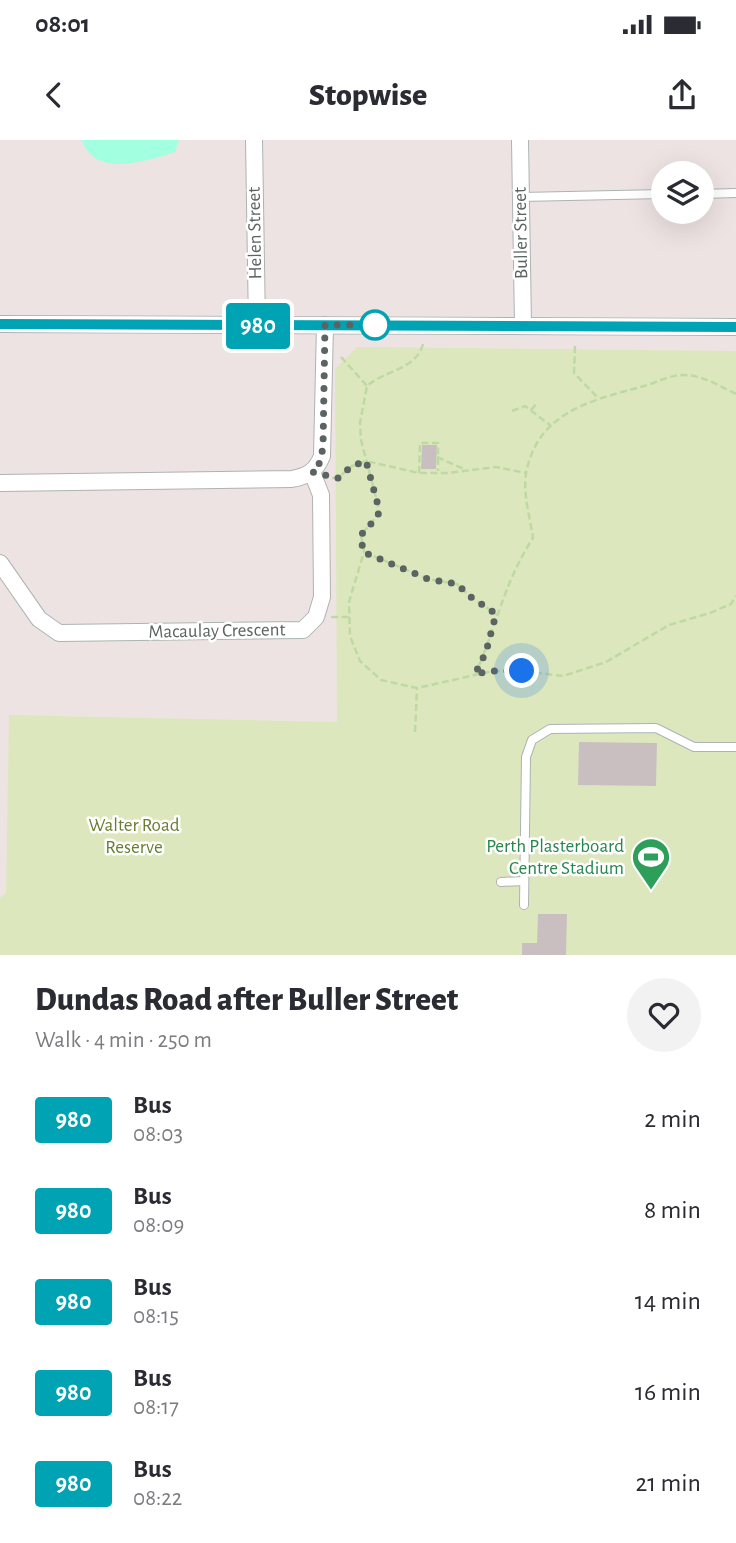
<!DOCTYPE html>
<html lang="en">
<head>
<meta charset="utf-8">
<style>
  :root { --surface:#fff; --page:#f2f2f3; --text:#2b2b33; --muted:#7c7c81 }
  body { margin:0; font-family:"Alegreya Sans",sans-serif; background:var(--page); color:var(--text); height:100vh; display:flex; flex-direction:column; font-size:26px; white-space:nowrap }
  * { box-sizing:border-box; margin:0 }
  p { font-size:23px; color:var(--muted) }
  .icon { flex:none; width:38px; height:38px; fill:none; stroke:currentColor; stroke-width:2; stroke-linecap:round; stroke-linejoin:round }
  .map { position:relative; height:815px; overflow:hidden }
  .panel { display:flex; flex-direction:column; background:var(--surface); flex:1 }
  .panel>* { flex:none }
  .badge { padding:0 14px; border-radius:5px; font-size:24px; line-height:46px }
  .controls { position:absolute; left:651px; top:21px; display:grid; gap:14px }
  .controls a { display:grid; place-items:center; width:63px; height:63px; border-radius:50%; background:var(--surface); box-shadow:0 7px 28px #0002; font-size:35px }
  .you { position:absolute; width:35px; height:35px; margin:-18px; border:5px solid #fff; border-radius:50%; background:#1a73e8; box-shadow:0 0 0 10px #1a73e833 }
  .map>.badge { position:absolute; translate:-50% -50%; box-shadow:0 0 0 4px #fff }
  .round { display:grid; place-items:center; flex:none; width:74px; height:74px; border-radius:37px; background:var(--page) }
  .head { display:flex; align-items:center; justify-content:space-between; height:119px; padding:0 35px }
  h1 { font-size:33px; font-weight:800; line-height:52px }
  ul { padding:0; list-style:none }
  li { display:flex; align-items:center; gap:21px; height:91px; padding:0 35px }
  li div { flex:1 }
  li b { display:block; font-size:26px }
  li em { font-style:normal }
  li .badge { min-width:77px; font-weight:700; text-align:center }
  .status { display:flex; justify-content:space-between; align-items:center; height:49px; padding:0 35px; background:var(--surface); direction:ltr }
  .status svg { height:19px; fill:currentColor }
  header { display:flex; justify-content:space-between; align-items:center; height:91px; padding:0 35px; background:var(--surface); font-size:32px; font-weight:800 }
  .map>svg:first-child { display:block }
  .green { fill:#dde7be }
  .water { fill:#a2ffe0 }
  .building { fill:#c9bfc0 }
  .lines { fill:none; stroke-linecap:round; stroke-linejoin:round }
  .lane-casing { stroke:#acb4b3; stroke-width:10 }
  .street-casing { stroke:#acb4b3; stroke-width:18 }
  .path { stroke:#bed9a1; stroke-width:2.5; stroke-dasharray:7 3.5; stroke-linecap:butt }
  .lane { stroke:#fff; stroke-width:8 }
  .street { stroke:#fff; stroke-width:16 }
  .line-casing { stroke:#fff; stroke-width:16 }
  .line { stroke:#00a3b4; stroke-width:10 }
  .walk { stroke:#5b6462; stroke-width:7; stroke-dasharray:0 12.6 }
  .stop-dot { fill:#fff; stroke:#00a3b4; stroke-width:3.5 }
  .labels { text-anchor:middle; dominant-baseline:central; stroke-width:5; stroke-linejoin:round; paint-order:stroke }
  .street-label { font-size:19px; fill:#5b6462; stroke:#fff }
  .park-label { font-size:19px; fill:#687e30; stroke:#fff }
  .leisure-label { font-size:19px; fill:#27864d; stroke:#fff; text-anchor:end }
</style>
</head>
<body>
<div class="status"><b>08:01</b><svg viewBox="0 0 49 12"><path d="M0 12V9h3v3zM5 12V6h3v6zM10 12V3h3v9zM15 12V0h3v12zM26 1h20v11H26zM47 4h2v5h-2z"/></svg></div>
<header><svg class="icon" aria-label="back" viewBox="0 0 24 24"><path d="M15 5l-7 7 7 7"/></svg>Stopwise<svg class="icon" aria-label="share" viewBox="0 0 24 24"><path d="M12 15V3M7 8l5-5 5 5M5 13v7h14v-7"/></svg></header>
<div class="map">
<svg width="736" height="815" viewBox="0 0 736 815">
  <rect width="100%" height="100%" fill="#eee3e3"/>
  <path class="green" d="M357,207L736,211V815H0V758L6,753L9,575L337,582L335,229Z"/>
  <path class="water" d="M82,0H179L175,12C147,21 95,39 82,0Z"/>
  <path class="building" d="M422,305H437L436,329H421Z
    M579,602L657,603L656,646L578,645Z
    M538,774H567L566,815H522V803H537Z"/>
  <g class="lines">
    <g class="lane-casing">
      <path id="lane" d="M702,54L736,53
        M521,57L663,54
        M501,742L524,741
        M524,765L526,617L532,600L550,589L656,588L694,607H736"/>
    </g>
    <g class="street-casing">
      <path id="street" d="M254,0L257,186
        M520,0L523,186
        M0,184L736,187
        M0,343L292,339C308,336 316,331 322,316L325,185
        M0,423L39,479L59,493L303,490L316,477L322,457L321,355L312,332"/>
    </g>
    <path class="path" d="M423,204C416,230 385,230 367,246L360,283L361,300L379,369L378,375L361,395L364,412L349,462L350,496L360,521L381,540L417,548L493,531H522L563,536L606,522L669,485L710,473L731,464L736,456
      M575,206L574,233L598,258
      M341,217L367,246
      M531,270L537,263
      M512,271L525,266L551,286
      M437,317L466,330
      M419,333L420,303H438V331
      M332,338H338L352,326L366,321L419,333H448L496,327L526,333
      M364,412L428,439L457,444L471,457L496,474
      M331,477H349
      M475,535C496,488 504,442 533,398C530,377 523,355 526,334C537,271 593,260 644,246C655,243 668,236 680,235C700,234 718,245 736,254
      M415,592L417,548"/>
    <use href="#lane" class="lane"/>
    <use href="#street" class="street"/>
  </g>
  <g class="lines">
    <g class="line-casing">
      <path id="line" d="M0,184L736,187"/>
    </g>
    <use href="#line" class="line"/>
    <path class="walk" d="M375,185H325L323,308L319,324L312,332L338,338L352,326L366,321L379,369L378,376L361,395L363,412L428,439L457,444L471,457L496,474L486,512L475,534L493,531H522"/>
  </g>
  <defs>
    <g id="stadium-pin" transform="scale(2.0125)"><path d="M0 17L-7.5 6A9.5 9.5 0 1 1 7.5 6Z" fill="#2e9e5b" stroke="#fff"/><path d="M0-5a6.5 5 0 1 0 0 10a6.5 5 0 1 0 0-10ZM-3.5-1.8h7v3.6h-7Z" fill="#fff"/></g>
  </defs>
  <g fill-rule="evenodd">
    <use href="#stadium-pin" x="651" y="717"/>
  </g>
  <circle class="stop-dot" cx="375" cy="185" r="14"/>
  <g class="labels">
    <g class="street-label">
      <text transform="translate(255 93) rotate(-91)">Helen Street</text>
      <text transform="translate(521 93) rotate(-91)">Buller Street</text>
      <text transform="translate(217 491) rotate(-1)">Macaulay Crescent</text>
    </g>
    <g class="park-label">
      <text x="134" y="685">Walter Road<tspan x="134" dy="22">Reserve</tspan></text>
    </g>
    <g class="leisure-label">
      <text x="624" y="706">Perth Plasterboard<tspan x="624" dy="22">Centre Stadium</tspan></text>
    </g>
  </g>
</svg>
<div class="controls">
<a><svg class="icon" aria-label="layers" viewBox="0 0 24 24"><path d="M12 4l9 5-9 5-9-5zM3 14l9 5 9-5"/></svg></a>
</div>
<div class="you" style="left:522px;top:531px"></div>
<b class="badge" style="left:258px;top:186px;background:#00a3b4;color:#fff">980</b>
</div>
<section class="panel">
<div class="head"><div><h1>Dundas Road after Buller Street</h1><p>Walk · 4 min · 250 m</p></div><a class="round"><svg class="icon" aria-label="heart" viewBox="0 0 24 24"><path d="M12 20l-8-8c-3-5 5-10 8-4 3-6 11-1 8 4z"/></svg></a></div>
<ul>
<li><span class="badge" style="background:#00a3b4;color:#fff">980</span><div><b>Bus</b><p>08:03</p></div><em>2 min</em></li>
<li><span class="badge" style="background:#00a3b4;color:#fff">980</span><div><b>Bus</b><p>08:09</p></div><em>8 min</em></li>
<li><span class="badge" style="background:#00a3b4;color:#fff">980</span><div><b>Bus</b><p>08:15</p></div><em>14 min</em></li>
<li><span class="badge" style="background:#00a3b4;color:#fff">980</span><div><b>Bus</b><p>08:17</p></div><em>16 min</em></li>
<li><span class="badge" style="background:#00a3b4;color:#fff">980</span><div><b>Bus</b><p>08:22</p></div><em>21 min</em></li>
</ul>
</section>
</body>
</html>
